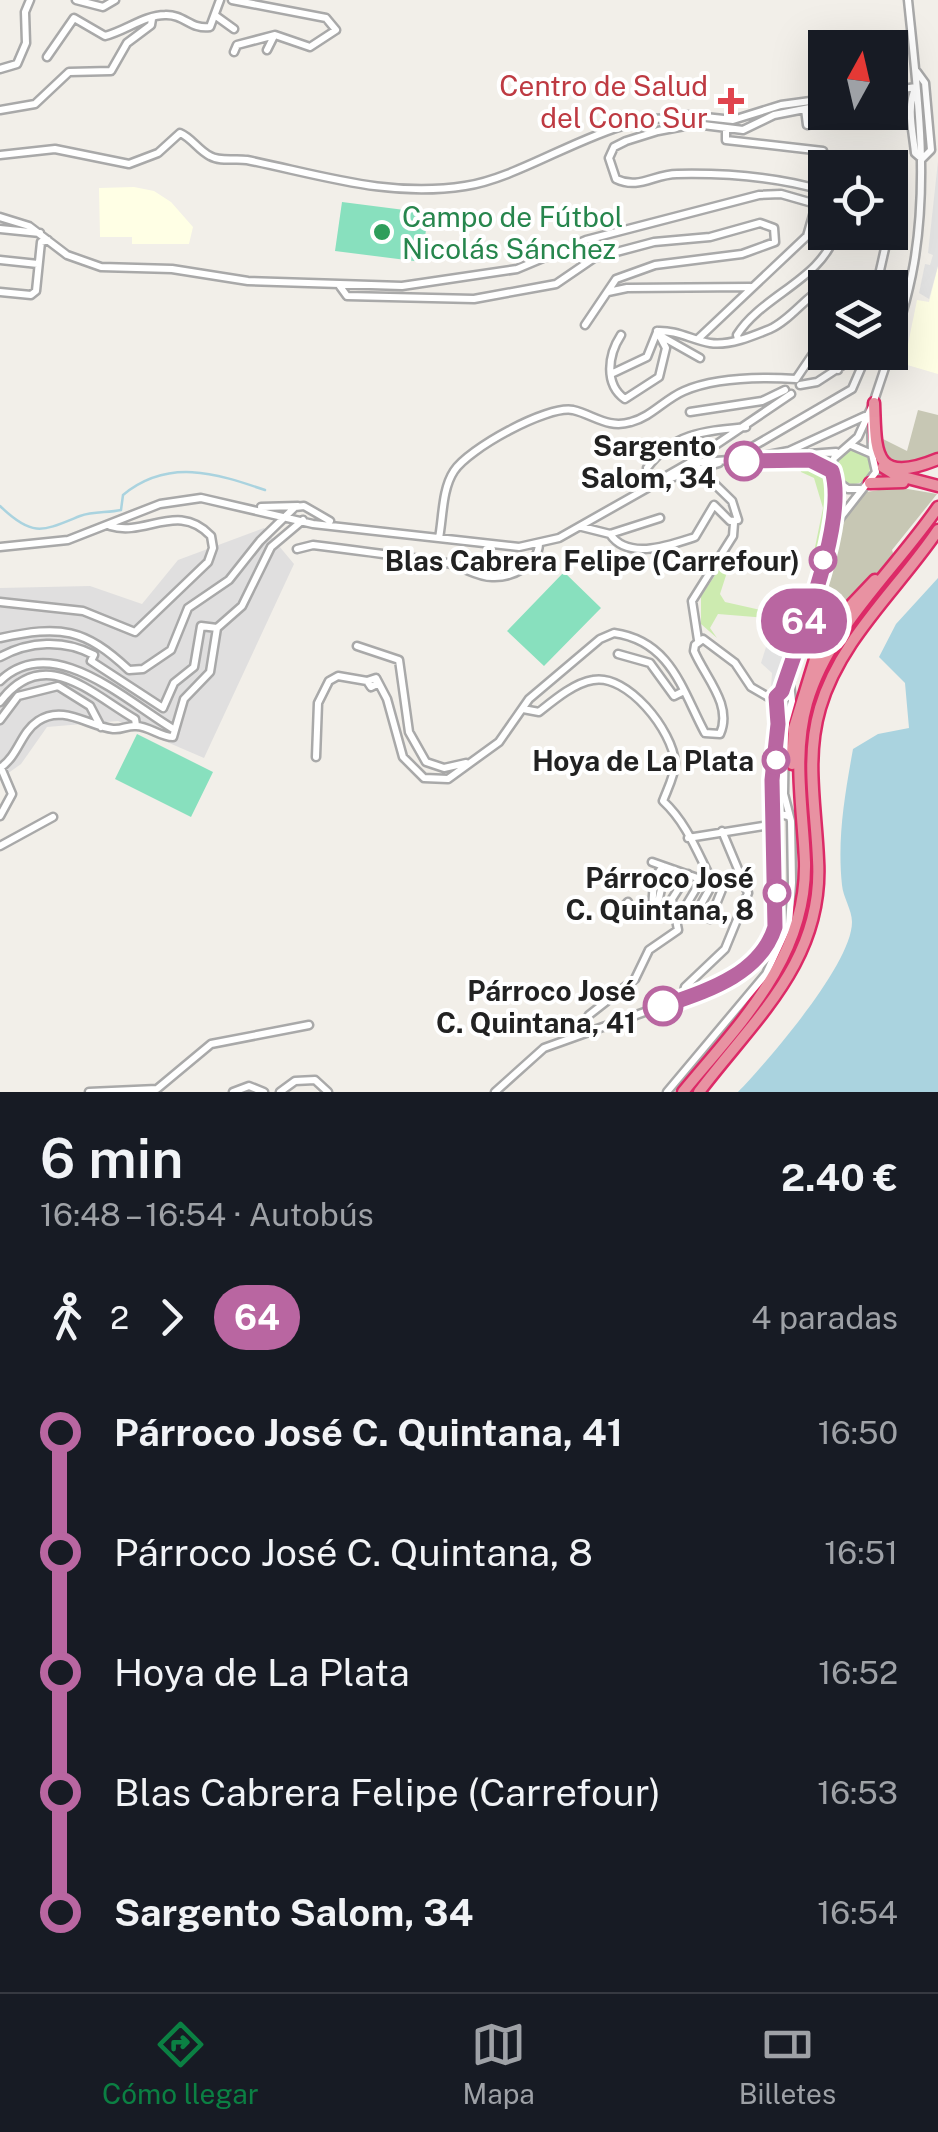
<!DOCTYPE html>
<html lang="es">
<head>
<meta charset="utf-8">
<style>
  :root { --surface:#171b24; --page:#20242c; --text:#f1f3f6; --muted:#9ea1a6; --line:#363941; --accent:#0b8043 }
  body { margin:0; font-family:"Public Sans",sans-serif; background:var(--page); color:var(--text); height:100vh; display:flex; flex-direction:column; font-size:38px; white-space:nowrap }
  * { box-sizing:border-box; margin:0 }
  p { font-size:32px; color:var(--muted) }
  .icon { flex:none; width:55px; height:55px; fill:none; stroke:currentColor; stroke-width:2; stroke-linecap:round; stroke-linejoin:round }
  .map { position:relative; height:1092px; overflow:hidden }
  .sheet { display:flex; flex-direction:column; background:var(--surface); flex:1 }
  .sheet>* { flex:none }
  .badge { padding:0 20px; border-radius:32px; font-size:35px; line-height:65px }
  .needle { width:65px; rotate:8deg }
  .controls { position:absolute; left:808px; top:30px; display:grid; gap:20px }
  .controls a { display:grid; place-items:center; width:100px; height:100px; border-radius:0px; background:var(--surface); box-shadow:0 10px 40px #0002; font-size:50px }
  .map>.badge { position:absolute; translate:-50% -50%; box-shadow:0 0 0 5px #fff }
  .legs { display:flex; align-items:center; gap:15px; height:110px; padding:0 40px; font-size:32px }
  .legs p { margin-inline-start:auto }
  .headline { display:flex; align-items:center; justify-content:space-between; height:170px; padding:0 40px }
  h1 { font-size:55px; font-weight:600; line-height:75px }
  ul { padding:0 40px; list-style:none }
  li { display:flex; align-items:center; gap:35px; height:120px; font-size:38px }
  li i { display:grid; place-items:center; width:15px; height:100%; margin:0 12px; background:currentColor }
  li i::after { content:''; width:25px; height:25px; margin:-12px; border:8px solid; border-radius:50%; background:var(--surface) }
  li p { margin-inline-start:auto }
  li:first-child i { background:linear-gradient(#0000 50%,currentColor 0) }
  li:last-child i { background:linear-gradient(currentColor 50%,#0000 0) }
  .menu { display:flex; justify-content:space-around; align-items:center; height:140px; border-top:2px solid var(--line); background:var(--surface); font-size:28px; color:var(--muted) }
  .menu a { display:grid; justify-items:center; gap:5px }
  .menu .selected { color:var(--accent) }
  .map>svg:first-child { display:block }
  .residential { fill:#e0dfdf }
  .education { fill:#ffffe5 }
  .construction { fill:#c7c7b4 }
  .grass { fill:#cdebb0 }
  .pitch { fill:#88e0be }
  .parking { fill:#e2e2e2 }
  .water { fill:#aad3df }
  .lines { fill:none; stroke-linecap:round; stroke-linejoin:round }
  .stream { stroke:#aad3df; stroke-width:2.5 }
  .minor-casing { stroke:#a9a9a9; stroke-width:11 }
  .highway-casing { stroke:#dc2a67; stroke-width:15 }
  .minor { stroke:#fff; stroke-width:6 }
  .highway { stroke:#e892a2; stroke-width:10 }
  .line-1-casing { stroke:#fff; stroke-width:22 }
  .line-1 { stroke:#b966a1; stroke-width:15 }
  .health-dot { fill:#e0444e; stroke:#fff; stroke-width:4 }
  .leisure-dot { fill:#2e9e5b; stroke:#fff; stroke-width:4 }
  .stop-1-dot { fill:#fff; stroke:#b966a1; stroke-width:5 }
  .labels { text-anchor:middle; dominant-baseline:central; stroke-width:8; stroke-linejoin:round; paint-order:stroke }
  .health-label { font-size:28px; fill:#be3a42; stroke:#fff; text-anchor:end }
  .leisure-label { font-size:28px; fill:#27864d; stroke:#fff; text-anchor:start }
  .stop-label { font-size:28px; font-weight:bold; fill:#222; stroke:#fff; text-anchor:end }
</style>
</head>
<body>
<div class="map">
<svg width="938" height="1092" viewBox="0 0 938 1092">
  <rect width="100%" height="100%" fill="#f2efe9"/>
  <path class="residential" d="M264,528L294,564L204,758L118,721L47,727L21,764L0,779V588L90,586L142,604L178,560Z"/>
  <path class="education" d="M134,187L154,191L171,202L193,227L189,244H132V237H100L99,188Z
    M938,266V374L904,364L917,300L929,302Z"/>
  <path class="construction" d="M918,410L938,415V452L929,460L900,465L883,455L875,435L907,451Z
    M896,487L937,494L892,550L894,556L847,604L821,587L846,516L867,492Z"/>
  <path class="grass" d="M836 467a17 17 0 1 1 34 0a17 17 0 1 1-34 0Z
    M799,461C853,475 828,527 817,565L812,562L823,508L814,478L801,472Z
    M724,562L730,563L720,594L725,602L800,619L789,653L792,620L718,614L710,628L717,638L701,624V596Z"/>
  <path class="pitch" d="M342,202L428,213L422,262L335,251Z
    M564,572L601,608L544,666L507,631Z
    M137,734L213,772L191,817L115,779Z"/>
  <path class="parking" d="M938,161V266L929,299L919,293L925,264L930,265L933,255L928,253Z
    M767,615L792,620L782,676L771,687L772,673L761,663L767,644Z"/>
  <path class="water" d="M938,578V1092H738C768,1061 852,964 852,922C852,910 843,897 842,885C837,838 845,794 853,749L878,734L909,728L905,683L879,657L896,624Z"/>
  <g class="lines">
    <path class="stream" d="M0,506C33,538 43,531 80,516C93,511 108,513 121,510L123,495C168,458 215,473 265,490"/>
    <g class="minor-casing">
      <path id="minor" d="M76,0L103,7L115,0
        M232,0L326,18L336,30L310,47L275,35L237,45L234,52
        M216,16L234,29
        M267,50L274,36
        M47,57L74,18L105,36C125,31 145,15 165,15C184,14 191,30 210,27L220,0
        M0,69L17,64L26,43L25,12L30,0
        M917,72L925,83L931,150L923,158
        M916,87C906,106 913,132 915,153L922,159
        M890,91L916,87
        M825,105L774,115L743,130L695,124L658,131L626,141L614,147L609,158L616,179C639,190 654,174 677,174C726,173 779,177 825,191
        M805,109L807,125L890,112
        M0,110L35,104L69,72L111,71L127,43L151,25L152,19
        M677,114L733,120L781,105L825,99
        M726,130V140L823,151
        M0,155L55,149L129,164L158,153L180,133C192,138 198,150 210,156C220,162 236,158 247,160C321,175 389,198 465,186C535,176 630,97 695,124
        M0,217L29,226L67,255L101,267L172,269L248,281L402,286L517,269L586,240L759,195L781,194L816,204
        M0,229L40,233
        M0,260L38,264
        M339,285L347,296L474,299L556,284L594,258L654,242L710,237L760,223L774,228L775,242L742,254L655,265L616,279L585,325
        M876,288L886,244
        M0,292L31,295L36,291L41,242L48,240
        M608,292L627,288L750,287
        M657,331C677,330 692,340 710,343C729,346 753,336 770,329C796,318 818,277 847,281V288
        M621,335C608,355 604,384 625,399L659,377L666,348L657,331
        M661,336L700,358
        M699,338L807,236L820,191
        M738,339L737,335C762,295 822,280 836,232
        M838,370L845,352
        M611,374L647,357L657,332
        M796,379L825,336
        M800,385L817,382L863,352
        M873,404C888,357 906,311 914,263C929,175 917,88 908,0
        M690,412L762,401L785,390
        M871,416L872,454
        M752,458L789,451L865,416
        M803,459L832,471
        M740,460L747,450L852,389L868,352
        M689,463L791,394
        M668,475L689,463L836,452
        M835,480L848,489H860
        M649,487L647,468C673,433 705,431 746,427
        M261,507L298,506
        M837,522L876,472L872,454L851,445
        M582,527L610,534L660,518
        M610,534C628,561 670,545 695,537L714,505L730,521L738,520L732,501L693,463
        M439,538C443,517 442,489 454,471C468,449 547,405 573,410C594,415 608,429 631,422C651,417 665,399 684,391C717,377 762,377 796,379
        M0,547L68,540L160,504L201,498L313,524L519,547L559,538L658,482L719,463
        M297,549L313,545C358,551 403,556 447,563C462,566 477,577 492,577C512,578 538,565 539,544
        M0,602L83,611L135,632L208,562L213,548L211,536C178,501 146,537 110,526
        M810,607L826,634L823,641L813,645
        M0,638C61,625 84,628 129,670L143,669L171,650L188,608L229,580L260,541L295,507L304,506L330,521
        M698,640L692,601L733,536L734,523
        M357,646L399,660L409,732L426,762L444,768L466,763
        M618,654L650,663L674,696L682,692
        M0,657C29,641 64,639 94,655L91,661L163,708L174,683L194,667L201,626L217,628
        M0,681C53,630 127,702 175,730
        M367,681L376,678L387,699L403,757L424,778L448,779L499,742L529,699L600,639L614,633C671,641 682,690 705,733L720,734C733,705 705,677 694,651L695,645L703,639L735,663L751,687L777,702L785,726
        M783,691C799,636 821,583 834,527C839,502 828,478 834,458L858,437L873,404
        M0,702C44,644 90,693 135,719L136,725
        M523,709L539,712C554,700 574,683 593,680C627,673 673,731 675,763C675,775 667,790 663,801C687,823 698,854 713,883L695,915
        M0,720L18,696L58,686L90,706L101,727
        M175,730L184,699L210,672L217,628L242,606L271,547L303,520
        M316,757L318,703L329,681L338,676L367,681L371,687L377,684
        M0,768C19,755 20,733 38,721C63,704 88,726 113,729C122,730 128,725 136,726C149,726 160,737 173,737L175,730
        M0,816L12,794L1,768
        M688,838L776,824
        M0,846L53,817
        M652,862L723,887L710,919
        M628,902L619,912L648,908L643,917
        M682,912L702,879
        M643,918L655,916L661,889L675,870
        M645,918L652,911L654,879L663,866
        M682,1000L685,987L725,949L748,893L722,831
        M579,1034L589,1015L635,979L649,950L678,930L672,899L688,874
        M89,1092L157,1089L211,1044L309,1025
        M233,1092L249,1086L264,1092
        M280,1092L295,1081L315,1080L328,1092
        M495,1092L544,1048L720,985L759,957L775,927V819L780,814L788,816
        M667,1092L766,974L789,924L792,883L791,821L784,794L785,726L792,701L790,684L801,648L810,644"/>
    </g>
    <g class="highway-casing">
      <path id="highway" d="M874,403C876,451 872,486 938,459
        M883,467L896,475L938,486
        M870,483L903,482
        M824,626L837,620L875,580
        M792,764L794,728L816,656L814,645
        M683,1092C740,1023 807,958 805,862C803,809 792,756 807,703C829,627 894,571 938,507
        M699,1092C754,1019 824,961 818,860C816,808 805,759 820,708C840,639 899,588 938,530"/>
    </g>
    <use href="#minor" class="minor"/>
    <use href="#highway" class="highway"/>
  </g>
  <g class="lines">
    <g class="line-1-casing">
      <path id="line-1" d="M663,1006C706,991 760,975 775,927L772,780L778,724L776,697L782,691C799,638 848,521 832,471L810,460L744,461"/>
    </g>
    <use href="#line-1" class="line-1"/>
  </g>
  <path class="health-dot" d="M726 86h10v10h10v10h-10v10h-10v-10h-10v-10h10z"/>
  <circle class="leisure-dot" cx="382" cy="232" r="10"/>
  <g class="stop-1-dot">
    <circle cx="744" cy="461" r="18"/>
    <circle cx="823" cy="560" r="12"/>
    <circle cx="776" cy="760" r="12"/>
    <circle cx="777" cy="893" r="12"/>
    <circle cx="663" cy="1006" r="18"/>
  </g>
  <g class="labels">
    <g class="health-label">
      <text x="708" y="85">Centro de Salud<tspan x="708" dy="32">del Cono Sur</tspan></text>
    </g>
    <g class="leisure-label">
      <text x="402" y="216">Campo de Fútbol<tspan x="402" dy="32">Nicolás Sánchez</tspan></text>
    </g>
    <g class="stop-label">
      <text x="716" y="445">Sargento<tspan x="716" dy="32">Salom, 34</tspan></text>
      <text x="800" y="560">Blas Cabrera Felipe (Carrefour)</text>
      <text x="754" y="760">Hoya de La Plata</text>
      <text x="754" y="877">Párroco José<tspan x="754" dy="32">C. Quintana, 8</tspan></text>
      <text x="636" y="990">Párroco José<tspan x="636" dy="32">C. Quintana, 41</tspan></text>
    </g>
  </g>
</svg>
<div class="controls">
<a><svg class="needle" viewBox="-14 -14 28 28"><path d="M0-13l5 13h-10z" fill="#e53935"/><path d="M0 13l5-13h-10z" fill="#9ea1a6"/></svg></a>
<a><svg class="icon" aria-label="locate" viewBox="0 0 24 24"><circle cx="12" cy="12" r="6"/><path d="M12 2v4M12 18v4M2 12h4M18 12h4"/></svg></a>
<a><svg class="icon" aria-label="layers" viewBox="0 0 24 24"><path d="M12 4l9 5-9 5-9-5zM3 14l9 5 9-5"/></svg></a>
</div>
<b class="badge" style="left:804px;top:621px;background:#b966a1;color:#fff">64</b>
</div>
<section class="sheet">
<div class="headline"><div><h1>6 min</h1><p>16:48 – 16:54 · Autobús</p></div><b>2.40 €</b></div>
<div class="legs"><svg class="icon" aria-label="walk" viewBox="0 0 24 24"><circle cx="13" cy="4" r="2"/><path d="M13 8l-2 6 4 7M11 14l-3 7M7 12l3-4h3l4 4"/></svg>2<svg class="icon" aria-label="forward" viewBox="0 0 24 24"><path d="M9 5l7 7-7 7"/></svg><b class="badge" style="background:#b966a1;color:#fff">64</b><p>4 paradas</p></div>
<ul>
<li><i style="color:#b966a1"></i><b>Párroco José C. Quintana, 41</b><p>16:50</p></li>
<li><i style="color:#b966a1"></i><span>Párroco José C. Quintana, 8</span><p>16:51</p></li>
<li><i style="color:#b966a1"></i><span>Hoya de La Plata</span><p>16:52</p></li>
<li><i style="color:#b966a1"></i><span>Blas Cabrera Felipe (Carrefour)</span><p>16:53</p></li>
<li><i style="color:#b966a1"></i><b>Sargento Salom, 34</b><p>16:54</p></li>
</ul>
</section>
<nav class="menu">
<a class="selected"><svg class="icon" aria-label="directions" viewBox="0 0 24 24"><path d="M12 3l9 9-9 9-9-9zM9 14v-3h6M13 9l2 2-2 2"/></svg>Cómo llegar</a>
<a><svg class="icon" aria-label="map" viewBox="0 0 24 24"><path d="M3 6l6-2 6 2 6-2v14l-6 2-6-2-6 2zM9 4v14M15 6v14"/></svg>Mapa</a>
<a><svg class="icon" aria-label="tickets" viewBox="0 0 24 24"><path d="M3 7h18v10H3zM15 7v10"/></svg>Billetes</a>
</nav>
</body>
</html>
